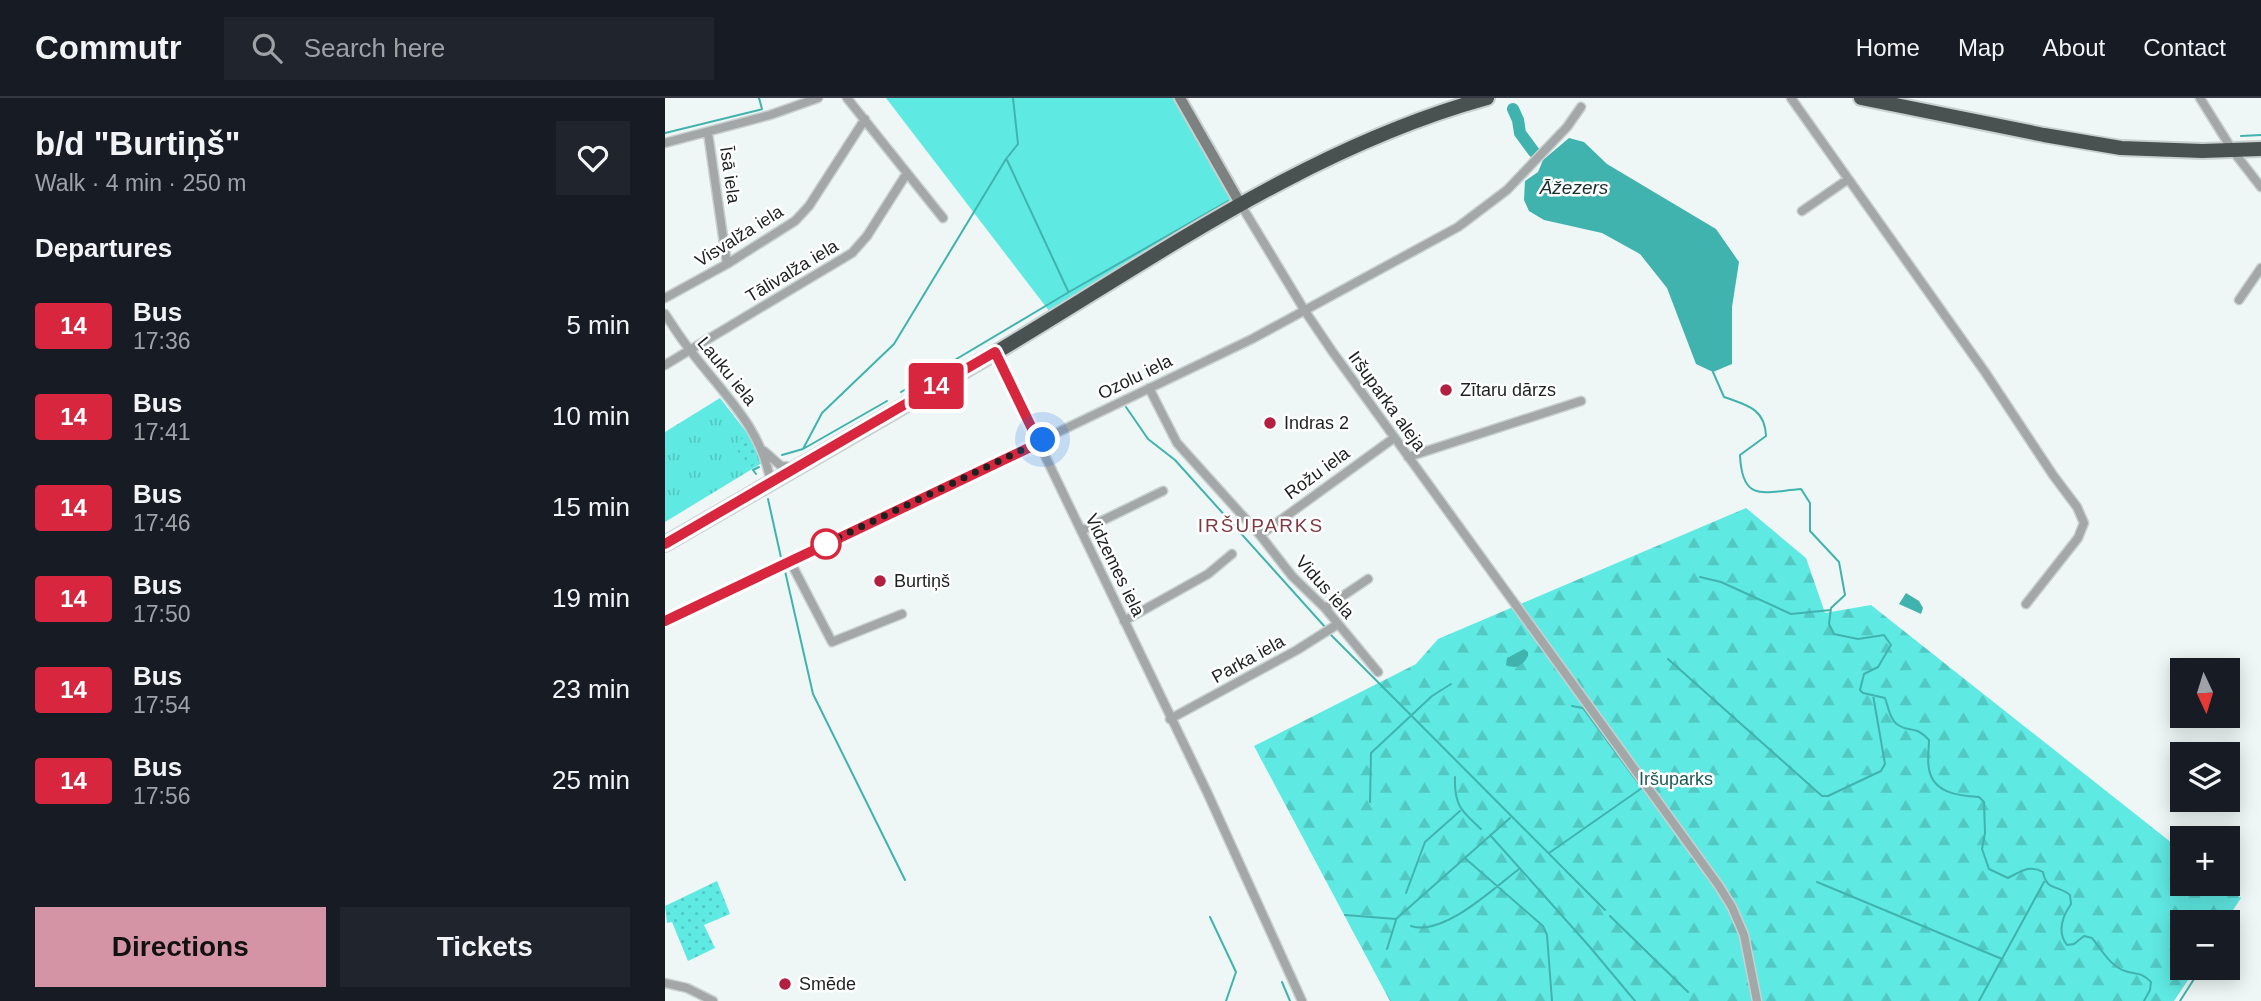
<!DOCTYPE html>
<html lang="en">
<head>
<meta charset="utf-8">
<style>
  :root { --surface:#171b24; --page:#20242c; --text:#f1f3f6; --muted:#9ea1a6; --line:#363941; --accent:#d594a5 }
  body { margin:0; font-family:Arial,sans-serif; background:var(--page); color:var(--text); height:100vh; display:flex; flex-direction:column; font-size:26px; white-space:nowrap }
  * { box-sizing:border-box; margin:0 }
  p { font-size:23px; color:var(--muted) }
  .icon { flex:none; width:38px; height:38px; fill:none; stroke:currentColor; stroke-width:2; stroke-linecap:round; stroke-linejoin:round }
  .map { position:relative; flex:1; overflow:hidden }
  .panel { display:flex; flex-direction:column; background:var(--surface); width:665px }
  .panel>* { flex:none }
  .badge { padding:0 14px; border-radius:5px; font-size:24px; line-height:46px }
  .needle { width:46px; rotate:176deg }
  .buttons { position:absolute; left:1505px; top:560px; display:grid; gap:14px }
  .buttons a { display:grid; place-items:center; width:70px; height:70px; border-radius:0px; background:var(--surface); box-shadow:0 4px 18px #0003; font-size:35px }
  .you { position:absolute; width:35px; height:35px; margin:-18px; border:5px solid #fff; border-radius:50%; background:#1a73e8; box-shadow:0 0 0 10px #1a73e833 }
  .map>.badge { position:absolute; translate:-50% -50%; box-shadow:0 0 0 4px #fff }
  h2 { padding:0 35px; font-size:26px; line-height:63px }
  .round { display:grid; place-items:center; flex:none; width:74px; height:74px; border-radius:0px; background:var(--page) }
  .head { display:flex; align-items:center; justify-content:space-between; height:119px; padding:0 35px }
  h1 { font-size:33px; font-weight:700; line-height:52px }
  .button { display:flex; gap:14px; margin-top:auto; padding:14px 35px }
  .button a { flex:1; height:80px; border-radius:0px; background:var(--accent); color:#111; font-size:28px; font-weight:700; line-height:80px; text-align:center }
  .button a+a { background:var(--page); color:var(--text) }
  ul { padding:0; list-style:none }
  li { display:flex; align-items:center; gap:21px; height:91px; padding:0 35px }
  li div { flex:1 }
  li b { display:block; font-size:26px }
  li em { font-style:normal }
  li .badge { min-width:77px; font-weight:700; text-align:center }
  header { display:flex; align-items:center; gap:42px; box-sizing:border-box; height:98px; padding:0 35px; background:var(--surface); border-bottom:2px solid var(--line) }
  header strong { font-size:33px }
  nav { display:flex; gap:38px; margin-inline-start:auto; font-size:24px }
  .search { width:490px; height:63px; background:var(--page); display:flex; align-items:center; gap:18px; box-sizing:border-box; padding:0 24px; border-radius:0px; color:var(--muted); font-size:26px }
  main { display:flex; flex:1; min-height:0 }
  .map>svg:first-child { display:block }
  .grass { fill:#5fe9e3 }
  .forest { fill:url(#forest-firs) }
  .park { fill:url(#park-tufts) }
  .garden { fill:url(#garden-dots) }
  .water { fill:#40b3ae }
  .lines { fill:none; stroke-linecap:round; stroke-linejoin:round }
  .stream { stroke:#40b3ae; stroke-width:2 }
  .river { stroke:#40b3ae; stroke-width:12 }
  .street-casing { stroke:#c9d0d0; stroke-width:11 }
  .secondary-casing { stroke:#c9d0d0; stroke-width:14 }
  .highway-casing { stroke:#c9d0d0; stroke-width:18 }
  .street { stroke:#a3a7a7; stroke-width:8 }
  .secondary { stroke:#7d8281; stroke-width:10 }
  .highway { stroke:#4a5151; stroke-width:14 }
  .line-casing { stroke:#fff; stroke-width:16 }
  .line { stroke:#d7263d; stroke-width:10 }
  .walk { stroke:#1e2121; stroke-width:7; stroke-dasharray:0 12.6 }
  .poi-dot { fill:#b21f41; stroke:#fff; stroke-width:2.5 }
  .stop-dot { fill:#fff; stroke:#d7263d; stroke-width:3.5 }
  .labels { text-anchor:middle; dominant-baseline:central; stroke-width:5; stroke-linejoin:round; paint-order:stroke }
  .street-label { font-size:18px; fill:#1e2121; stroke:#fff }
  .poi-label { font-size:18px; fill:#1e2121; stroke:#fff; text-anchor:start }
  .park-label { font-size:18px; fill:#195956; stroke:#fff }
  .water-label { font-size:19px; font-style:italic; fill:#17302e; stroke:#fff }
  .neighbourhood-label { font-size:19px; letter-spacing:2px; fill:#813942; stroke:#fff }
</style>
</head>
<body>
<header>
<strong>Commutr</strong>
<div class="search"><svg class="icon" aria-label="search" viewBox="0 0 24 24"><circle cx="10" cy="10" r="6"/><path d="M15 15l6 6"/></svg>Search here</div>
<nav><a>Home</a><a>Map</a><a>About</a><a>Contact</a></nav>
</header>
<main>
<section class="panel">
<div class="head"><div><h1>b/d &quot;Burtiņš&quot;</h1><p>Walk · 4 min · 250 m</p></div><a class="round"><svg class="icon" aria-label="heart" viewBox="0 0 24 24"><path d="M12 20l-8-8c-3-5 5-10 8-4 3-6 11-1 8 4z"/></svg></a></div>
<h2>Departures</h2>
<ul>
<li><span class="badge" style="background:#d7263d;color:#fff">14</span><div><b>Bus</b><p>17:36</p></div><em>5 min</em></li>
<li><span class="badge" style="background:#d7263d;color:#fff">14</span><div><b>Bus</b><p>17:41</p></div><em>10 min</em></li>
<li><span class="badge" style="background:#d7263d;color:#fff">14</span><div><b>Bus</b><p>17:46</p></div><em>15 min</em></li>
<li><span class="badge" style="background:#d7263d;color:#fff">14</span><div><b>Bus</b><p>17:50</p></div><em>19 min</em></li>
<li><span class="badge" style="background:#d7263d;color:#fff">14</span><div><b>Bus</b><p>17:54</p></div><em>23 min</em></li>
<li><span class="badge" style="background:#d7263d;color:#fff">14</span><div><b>Bus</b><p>17:56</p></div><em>25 min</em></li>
</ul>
<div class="button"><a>Directions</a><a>Tickets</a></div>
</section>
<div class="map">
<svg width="1596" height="903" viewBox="0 0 1596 903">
  <defs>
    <pattern id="forest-firs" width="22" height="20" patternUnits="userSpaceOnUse" patternTransform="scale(1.75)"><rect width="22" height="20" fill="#5fe9e3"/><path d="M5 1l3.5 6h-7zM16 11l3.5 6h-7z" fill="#52c8c2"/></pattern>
    <pattern id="park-tufts" width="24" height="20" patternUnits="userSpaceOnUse" patternTransform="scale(1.75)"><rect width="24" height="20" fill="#5fe9e3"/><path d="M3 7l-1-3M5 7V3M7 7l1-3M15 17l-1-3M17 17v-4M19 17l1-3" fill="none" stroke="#52c8c2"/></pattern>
    <pattern id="garden-dots" width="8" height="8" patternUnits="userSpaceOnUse" patternTransform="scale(1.75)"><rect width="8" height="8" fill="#5fe9e3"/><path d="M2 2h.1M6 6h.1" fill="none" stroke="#52c8c2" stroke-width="1.8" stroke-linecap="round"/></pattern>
  </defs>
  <rect width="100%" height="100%" fill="#eef6f6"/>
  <path class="grass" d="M221,0H515L576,107L388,218Z"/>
  <path class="forest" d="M1081,410L1141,460L1160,515L1206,507L1517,753V786H1559L1576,800L1560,824H1517V870H1531L1509,903H725L589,648L751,566L773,541Z"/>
  <path class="park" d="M55,300L83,336L97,365L0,424V334Z"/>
  <path class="garden" d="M83,336L93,361L86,370L79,363L80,357L76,358L72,352L73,344Z
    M52,783L65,816L39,827L50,850L23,863L7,824L2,825L0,808Z"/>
  <path class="water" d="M904,40L919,44L942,66L1051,131L1074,164L1067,209V266L1048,274L1031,266L1002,190L975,156L937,135L879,122L864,113L859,102L860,83L873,74L878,62Z
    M1241,495L1254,503L1258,510L1256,516L1234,506Z
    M859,551L863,554V558C858,567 852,572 841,567L842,560Z"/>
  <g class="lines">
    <path class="stream" d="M0,35L94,12L97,11L94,0
      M1576,38L1596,37
      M342,62L403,193
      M1048,274L1059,299C1081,307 1100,310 1101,338L1075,357C1077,405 1098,394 1136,391L1145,405V433L1174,464L1180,497L1166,510L1164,526L1169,536L1193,541L1219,537L1226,547L1213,569L1199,576L1195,592L1198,595L1220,600C1223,608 1225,622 1233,627C1245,635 1249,626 1264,642C1264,651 1262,662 1264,671C1268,695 1294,698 1314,699L1319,704L1320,735L1317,751L1324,771L1343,780C1355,774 1365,766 1378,774C1382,794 1392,786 1405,797L1406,806C1397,819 1392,834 1402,847L1409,846L1419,838L1427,840C1436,851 1445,868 1460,873C1472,877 1475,873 1486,884L1485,892L1479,903
      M236,294L404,194L563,103
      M461,309L483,341L510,362L660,529
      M138,351L157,315L229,246L341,61L353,46L348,0
      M117,357L138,351L222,303
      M91,376L88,372L94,369
      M103,401L117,464
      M120,473L148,596L240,782
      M1035,479L1056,484L1126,516L1166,512
      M666,537L940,812
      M1003,561L1157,698H1163L1216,673L1220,666L1208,597
      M790,679C789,707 796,713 816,731
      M705,704L706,655L767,598L786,586
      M825,737L924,848L970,903
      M884,755L977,690L918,610L907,608
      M801,761L878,828L882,837L887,903
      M1152,784L1337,861
      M741,795L760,744L795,713
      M680,817L731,821L845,720
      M945,818L1023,894
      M545,819L571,874L561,903
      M746,828C778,839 829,790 854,771
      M1563,828L1570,816
      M722,851L731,822
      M617,884L625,903
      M1314,903L1379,784
      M1515,903L1536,870"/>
    <path class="river" d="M848,11L853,22L855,35L869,54"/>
    <g class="street-casing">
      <path id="street" d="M182,0L278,120
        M1126,0L1320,274L1388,377L1412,409L1419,425L1413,440L1361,506
        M1535,0L1568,53L1596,89
        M43,35L62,166
        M0,45L105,17L153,0
        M576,107L640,213L667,253L1054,788L1067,809L1079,837L1092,903
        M1137,113L1182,82
        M0,200L62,166L130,123L144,108L200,21
        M1574,202L1596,170
        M0,216C8,228 16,241 25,252C58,296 96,328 106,385
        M330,254L542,694L637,903
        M0,267L187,155L202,138L242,75
        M484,290L512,345L595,437L627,478L660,510L713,574
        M99,353L116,368L129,369
        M743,359L916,303
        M416,433L498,393
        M595,437L729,340
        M125,463L167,544L237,516
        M660,510L703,481
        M0,523L587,241L793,129L842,92L902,29L916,9
        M459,523L543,476L567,456
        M505,621L632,552L673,526
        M0,885L22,890L48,903"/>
    </g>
    <g class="secondary-casing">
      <path id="secondary" d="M515,0L576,107"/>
    </g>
    <g class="highway-casing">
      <path id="highway" d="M1196,0L1379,37L1456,50L1537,53L1596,51
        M0,446C109,382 220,319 330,255C488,161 643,49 822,0"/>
    </g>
    <use href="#street" class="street"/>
    <use href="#secondary" class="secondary"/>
    <use href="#highway" class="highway"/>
  </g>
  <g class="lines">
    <g class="line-casing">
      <path id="line" d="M0,446L330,254L374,345L0,523"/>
    </g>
    <use href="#line" class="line"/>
    <path class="walk" d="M161,446L156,448L378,342"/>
  </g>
  <g class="poi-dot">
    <circle cx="781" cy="292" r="7"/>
    <circle cx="605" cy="325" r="7"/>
    <circle cx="215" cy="483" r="7"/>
    <circle cx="120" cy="886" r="7"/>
  </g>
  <circle class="stop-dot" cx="161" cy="446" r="14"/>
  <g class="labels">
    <g class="street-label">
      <text transform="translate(65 77) rotate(82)">Īsā iela</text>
      <text transform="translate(74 138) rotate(-32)">Visvalža iela</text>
      <text transform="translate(127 173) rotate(-31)">Tālivalža iela</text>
      <text transform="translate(62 273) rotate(51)">Lauku iela</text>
      <text transform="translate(470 279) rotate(-26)">Ozolu iela</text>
      <text transform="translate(722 303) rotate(54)">Iršuparka aleja</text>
      <text transform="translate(652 375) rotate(-36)">Rožu iela</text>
      <text transform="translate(450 467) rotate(64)">Vidzemes iela</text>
      <text transform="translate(660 489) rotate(48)">Vidus iela</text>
      <text transform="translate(583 561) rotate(-29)">Parka iela</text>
    </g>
    <g class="poi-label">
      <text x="795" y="292">Zītaru dārzs</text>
      <text x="619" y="325">Indras 2</text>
      <text x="229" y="483">Burtiņš</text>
      <text x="134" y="886">Smēde</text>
    </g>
    <g class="park-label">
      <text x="1011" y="681">Iršuparks</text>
    </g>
    <g class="water-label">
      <text x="909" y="89">Āžezers</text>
    </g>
    <g class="neighbourhood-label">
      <text x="596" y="427">IRŠUPARKS</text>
    </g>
  </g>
</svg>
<div class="buttons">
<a><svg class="needle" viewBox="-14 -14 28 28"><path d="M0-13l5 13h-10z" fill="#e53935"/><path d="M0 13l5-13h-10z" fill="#9ea1a6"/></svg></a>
<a><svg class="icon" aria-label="layers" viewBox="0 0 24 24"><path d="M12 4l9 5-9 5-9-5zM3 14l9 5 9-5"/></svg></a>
<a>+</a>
<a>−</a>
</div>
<div class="you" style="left:378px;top:342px"></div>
<b class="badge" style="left:271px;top:288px;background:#d7263d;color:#fff">14</b>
</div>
</main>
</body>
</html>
